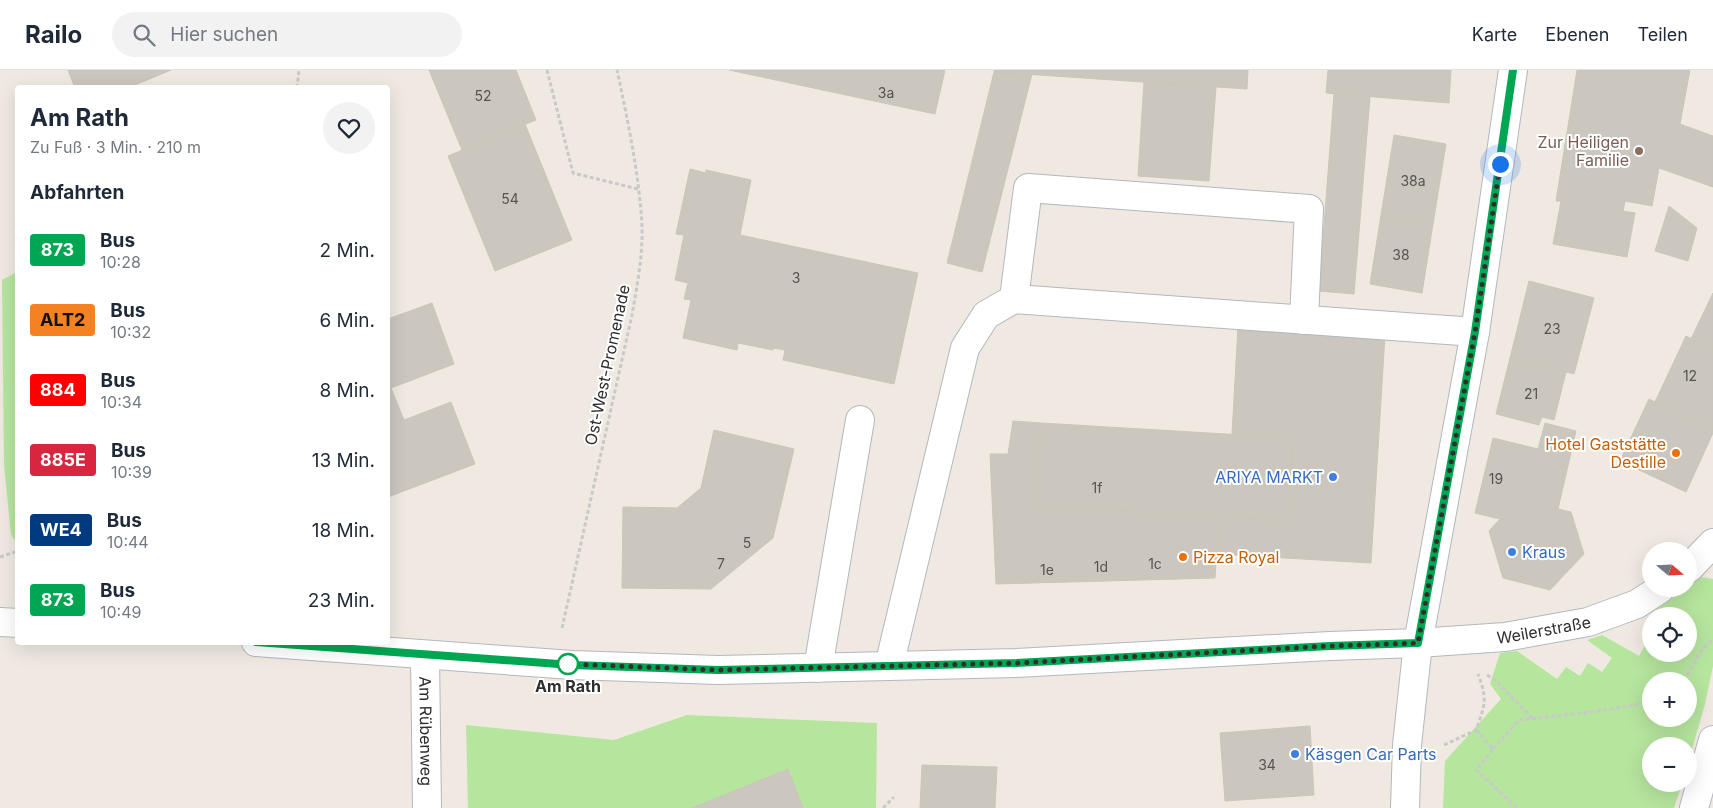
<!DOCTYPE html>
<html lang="de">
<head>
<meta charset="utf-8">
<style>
  :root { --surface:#fff; --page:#f2f2f3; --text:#1f2937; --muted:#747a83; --line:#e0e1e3 }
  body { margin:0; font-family:Inter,sans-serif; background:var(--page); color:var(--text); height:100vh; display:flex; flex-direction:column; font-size:19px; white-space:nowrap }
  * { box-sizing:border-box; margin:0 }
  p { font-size:16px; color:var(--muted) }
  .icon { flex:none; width:28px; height:28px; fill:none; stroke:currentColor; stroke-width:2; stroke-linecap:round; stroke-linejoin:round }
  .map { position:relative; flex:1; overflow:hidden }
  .details { position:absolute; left:15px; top:15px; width:375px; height:560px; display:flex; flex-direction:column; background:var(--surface); border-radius:5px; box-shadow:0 5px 20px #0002 }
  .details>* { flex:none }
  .badge { padding:0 10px; border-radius:4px; font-size:18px; line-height:32px }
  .needle { width:32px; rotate:109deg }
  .controls { position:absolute; left:1642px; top:472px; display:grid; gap:10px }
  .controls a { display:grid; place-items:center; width:55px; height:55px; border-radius:50%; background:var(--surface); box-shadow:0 5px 20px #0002; font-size:25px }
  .you { position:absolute; width:25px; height:25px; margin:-12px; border:4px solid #fff; border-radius:50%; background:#1a73e8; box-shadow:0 0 0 8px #1a73e833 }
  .map>.badge { position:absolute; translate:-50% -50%; box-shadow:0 0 0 2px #fff }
  h2 { padding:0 15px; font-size:19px; line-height:45px }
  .round { display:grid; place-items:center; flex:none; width:52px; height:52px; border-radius:26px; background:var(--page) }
  .summary { display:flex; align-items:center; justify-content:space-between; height:85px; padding:0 15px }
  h1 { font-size:24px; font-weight:700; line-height:38px }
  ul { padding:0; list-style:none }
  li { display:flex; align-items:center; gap:15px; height:70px; padding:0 15px }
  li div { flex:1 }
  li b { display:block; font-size:19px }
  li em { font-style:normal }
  li .badge { min-width:55px; font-weight:700; text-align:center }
  header { display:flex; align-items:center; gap:30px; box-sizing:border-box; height:70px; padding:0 25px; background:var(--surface); border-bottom:1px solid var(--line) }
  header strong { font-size:24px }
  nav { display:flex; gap:28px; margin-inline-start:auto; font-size:18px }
  .search { width:350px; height:45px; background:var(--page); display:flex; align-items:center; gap:12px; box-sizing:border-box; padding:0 18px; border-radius:28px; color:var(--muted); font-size:19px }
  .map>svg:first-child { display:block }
  .green { fill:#b6e59e; fill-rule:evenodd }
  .building { fill:#cbc7bf; stroke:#cbc5ba }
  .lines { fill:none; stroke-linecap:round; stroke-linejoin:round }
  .minor-casing { stroke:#b4b7c1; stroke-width:30 }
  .path { stroke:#c9c9c9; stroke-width:3; stroke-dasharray:4 2.5; stroke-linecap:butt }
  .minor { stroke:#fff; stroke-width:28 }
  .line-casing { stroke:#fff; stroke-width:11 }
  .line { stroke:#00a651; stroke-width:8 }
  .walk { stroke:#2e2e2e; stroke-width:5; stroke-dasharray:0 9 }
  .education-dot { fill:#8d6e63; stroke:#fff; stroke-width:2 }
  .food-dot { fill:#e8710a; stroke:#fff; stroke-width:2 }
  .shop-dot { fill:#3f7fe0; stroke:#fff; stroke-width:2 }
  .stop-dot { fill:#fff; stroke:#00a651; stroke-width:2.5 }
  .labels { text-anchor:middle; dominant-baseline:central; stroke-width:4; stroke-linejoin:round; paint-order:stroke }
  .number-label { font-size:14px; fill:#555452 }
  .education-label { font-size:16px; fill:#785e54; stroke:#fff; text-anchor:end }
  .street-label { font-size:16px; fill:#2e2e2e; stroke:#fff }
  .food-label { font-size:16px; fill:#c56008; stroke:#fff; text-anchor:end }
  .shop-label { font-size:16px; fill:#366cbe; stroke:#fff; text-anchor:start }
  .stop-label { font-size:16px; font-weight:bold; fill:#2e2e2e; stroke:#fff }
</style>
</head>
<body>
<header>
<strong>Railo</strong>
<div class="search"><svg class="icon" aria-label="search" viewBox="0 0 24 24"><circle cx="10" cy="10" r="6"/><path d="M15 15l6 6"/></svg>Hier suchen</div>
<nav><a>Karte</a><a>Ebenen</a><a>Teilen</a></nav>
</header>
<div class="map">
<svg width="1713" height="738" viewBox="0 0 1713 738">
  <rect width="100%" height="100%" fill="#efe9e1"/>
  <path class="green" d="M17,202V475L11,464L4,395L2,210Z
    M1701,507L1713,509V596L1705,634L1689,690V676H1651V714H1682L1674,738H1443L1445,691L1501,629L1490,614L1500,583L1517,581L1557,609L1566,597L1580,606L1588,593L1602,602L1612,588L1587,570L1602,565L1639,586L1647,572L1651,574V584H1689V546H1667L1656,540L1685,519H1689V516ZM1651,611H1689V649H1651Z
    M687,645L877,653L876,738H468L466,655L614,670Z"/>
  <path class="building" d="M68,0H171L128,18H75Z
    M429,0H516L536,50L462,80Z
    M729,0H945L935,44Z
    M994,0H1248L1247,19L994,2Z
    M1328,0H1451L1449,33L1326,23Z
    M1577,0H1690L1680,54L1713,66V117L1659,98L1652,136L1625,131L1623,141L1635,143L1627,187L1553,174L1561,131H1556Z
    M994,2L1032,4L982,202L947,193Z
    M1144,12L1216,17L1209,111L1138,106Z
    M1334,24L1370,27L1354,224L1319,221Z
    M525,54L572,170L495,201L448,86Z
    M1394,65L1446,74L1433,154L1381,145Z
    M690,99L706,103V100L751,110L740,165L918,203L894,314L783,290L785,280L773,278V280L738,273L737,280L683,268L691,230L684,229L688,213L675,210L684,165L676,164Z
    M1669,136L1697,158L1688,191L1655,181Z
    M1381,145L1433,154L1422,223L1370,214Z
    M1529,211L1594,228L1574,304L1510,288Z
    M1713,223V279L1691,269Z
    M432,233L454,294L391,318L404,350L451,332L475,394L388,427V249Z
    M1238,256L1385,265L1371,493L1216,484L1219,447L1288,451L1293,368L1232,364Z
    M1686,266L1713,279V360L1655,332Z
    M1510,288L1566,302L1554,350L1542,347L1539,355L1496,344Z
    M1649,329L1713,360V363L1686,422L1620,391Z
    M1013,351L1041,353L1036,436L1219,447L1215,508L996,514L990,384H1008Z
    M1041,353L1293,368L1288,451L1036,436Z
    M1545,353L1576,361L1558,439L1571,442L1584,484L1550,520L1503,508L1489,461L1500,449L1475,443L1493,368L1538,379Z
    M714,360L794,379L773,468L711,519L622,518L623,437L677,438L701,418Z
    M1310,656L1314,725L1225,731L1220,663Z
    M922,695L997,697L995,738H920Z
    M788,699L803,738H692Z"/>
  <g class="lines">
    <g class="minor-casing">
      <g id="minor">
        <path d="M1014,229L1028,118L1309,139L1304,250"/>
        <path d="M1689,498L1713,473"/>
        <path d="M0,552L18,553"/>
        <path id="s1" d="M256,572L572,595L718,600L1016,593L1330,576L1418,573L1505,567L1588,552L1637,534L1660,519"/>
        <path id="s2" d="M425,585L427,738"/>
        <path d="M889,596L965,278L986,245L1014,229L1475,262"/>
        <path d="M818,598L860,350"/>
        <path d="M1405,738L1407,675L1418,573L1475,262L1513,0"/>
        <path d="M1694,738L1713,670"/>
      </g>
    </g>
    <path class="path" d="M547,0L573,103L638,119
      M297,18L299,0
      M0,487L18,481
      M562,558L632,245C637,216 643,186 642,156C639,103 628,52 617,0
      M1487,605L1495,610L1533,649
      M1684,611L1700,582L1713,569
      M1476,660L1493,679L1476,700L1517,738
      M1444,675L1476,660C1485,635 1488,630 1478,604
      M1493,679L1519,650L1592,642L1651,632
      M883,738L894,727"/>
    <use href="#minor" class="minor"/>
  </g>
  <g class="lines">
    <g class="line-casing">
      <path id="line" d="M256,572L572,595L718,600L1016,593L1330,576L1418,573L1475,262L1513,0"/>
    </g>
    <use href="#line" class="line"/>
    <path class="walk" d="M568,594L718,600L1016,593L1330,576L1418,573L1475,262L1500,94"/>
  </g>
  <circle class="education-dot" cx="1639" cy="81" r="5"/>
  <g class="food-dot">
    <circle cx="1676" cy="383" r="5"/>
    <circle cx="1183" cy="487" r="5"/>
  </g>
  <g class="shop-dot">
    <circle cx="1333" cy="407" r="5"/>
    <circle cx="1512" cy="482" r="5"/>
    <circle cx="1295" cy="684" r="5"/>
  </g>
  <circle class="stop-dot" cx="568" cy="594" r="10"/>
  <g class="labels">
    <g class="number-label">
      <text x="886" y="22">3a</text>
      <text x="483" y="25">52</text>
      <text x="1413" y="110">38a</text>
      <text x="510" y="128">54</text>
      <text x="1401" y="184">38</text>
      <text x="796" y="207">3</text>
      <text x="1552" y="258">23</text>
      <text x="1690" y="305">12</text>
      <text x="1531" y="323">21</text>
      <text x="1496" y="408">19</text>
      <text x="1097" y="417">1f</text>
      <text x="747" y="472">5</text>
      <text x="721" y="493">7</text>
      <text x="1155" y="493">1c</text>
      <text x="1101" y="496">1d</text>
      <text x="1047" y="499">1e</text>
      <text x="1267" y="694">34</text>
    </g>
    <g class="education-label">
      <text x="1629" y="72">Zur Heiligen<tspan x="1629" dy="18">Familie</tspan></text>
    </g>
    <g class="street-label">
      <text transform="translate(607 295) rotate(-78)">Ost-West-Promenade</text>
      <text stroke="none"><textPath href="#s1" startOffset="1290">Weilerstraße</textPath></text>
      <text stroke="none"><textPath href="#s2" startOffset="76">Am Rübenweg</textPath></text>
    </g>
    <g class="food-label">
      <text x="1666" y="374">Hotel Gaststätte<tspan x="1666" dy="18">Destille</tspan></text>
      <text x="1193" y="487" text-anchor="start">Pizza Royal</text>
    </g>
    <g class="shop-label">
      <text x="1323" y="407" text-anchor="end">ARIYA MARKT</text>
      <text x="1522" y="482">Kraus</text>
      <text x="1305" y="684">Käsgen Car Parts</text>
    </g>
    <g class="stop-label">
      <text x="568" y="616">Am Rath</text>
    </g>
  </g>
</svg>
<div class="controls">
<a><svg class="needle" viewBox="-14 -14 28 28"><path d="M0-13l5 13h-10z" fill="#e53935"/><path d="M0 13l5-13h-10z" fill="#747a83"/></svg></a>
<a><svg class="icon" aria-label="locate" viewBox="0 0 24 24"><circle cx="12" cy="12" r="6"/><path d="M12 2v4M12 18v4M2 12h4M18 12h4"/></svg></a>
<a>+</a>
<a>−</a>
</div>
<div class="you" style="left:1500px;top:94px"></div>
<section class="details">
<div class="summary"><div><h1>Am Rath</h1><p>Zu Fuß · 3 Min. · 210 m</p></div><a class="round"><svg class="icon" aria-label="heart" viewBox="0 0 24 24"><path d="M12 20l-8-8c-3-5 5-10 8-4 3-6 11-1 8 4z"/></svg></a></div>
<h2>Abfahrten</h2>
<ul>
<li><span class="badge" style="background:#00a651;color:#fff">873</span><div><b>Bus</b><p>10:28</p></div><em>2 Min.</em></li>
<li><span class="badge" style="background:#f58220;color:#111">ALT2</span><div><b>Bus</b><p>10:32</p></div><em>6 Min.</em></li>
<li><span class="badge" style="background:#f00;color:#fff">884</span><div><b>Bus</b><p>10:34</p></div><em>8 Min.</em></li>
<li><span class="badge" style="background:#d7263d;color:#fff">885E</span><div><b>Bus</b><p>10:39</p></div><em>13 Min.</em></li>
<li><span class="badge" style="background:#003b80;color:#fff">WE4</span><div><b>Bus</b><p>10:44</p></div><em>18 Min.</em></li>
<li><span class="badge" style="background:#00a651;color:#fff">873</span><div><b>Bus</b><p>10:49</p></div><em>23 Min.</em></li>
</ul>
</section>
</div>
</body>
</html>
